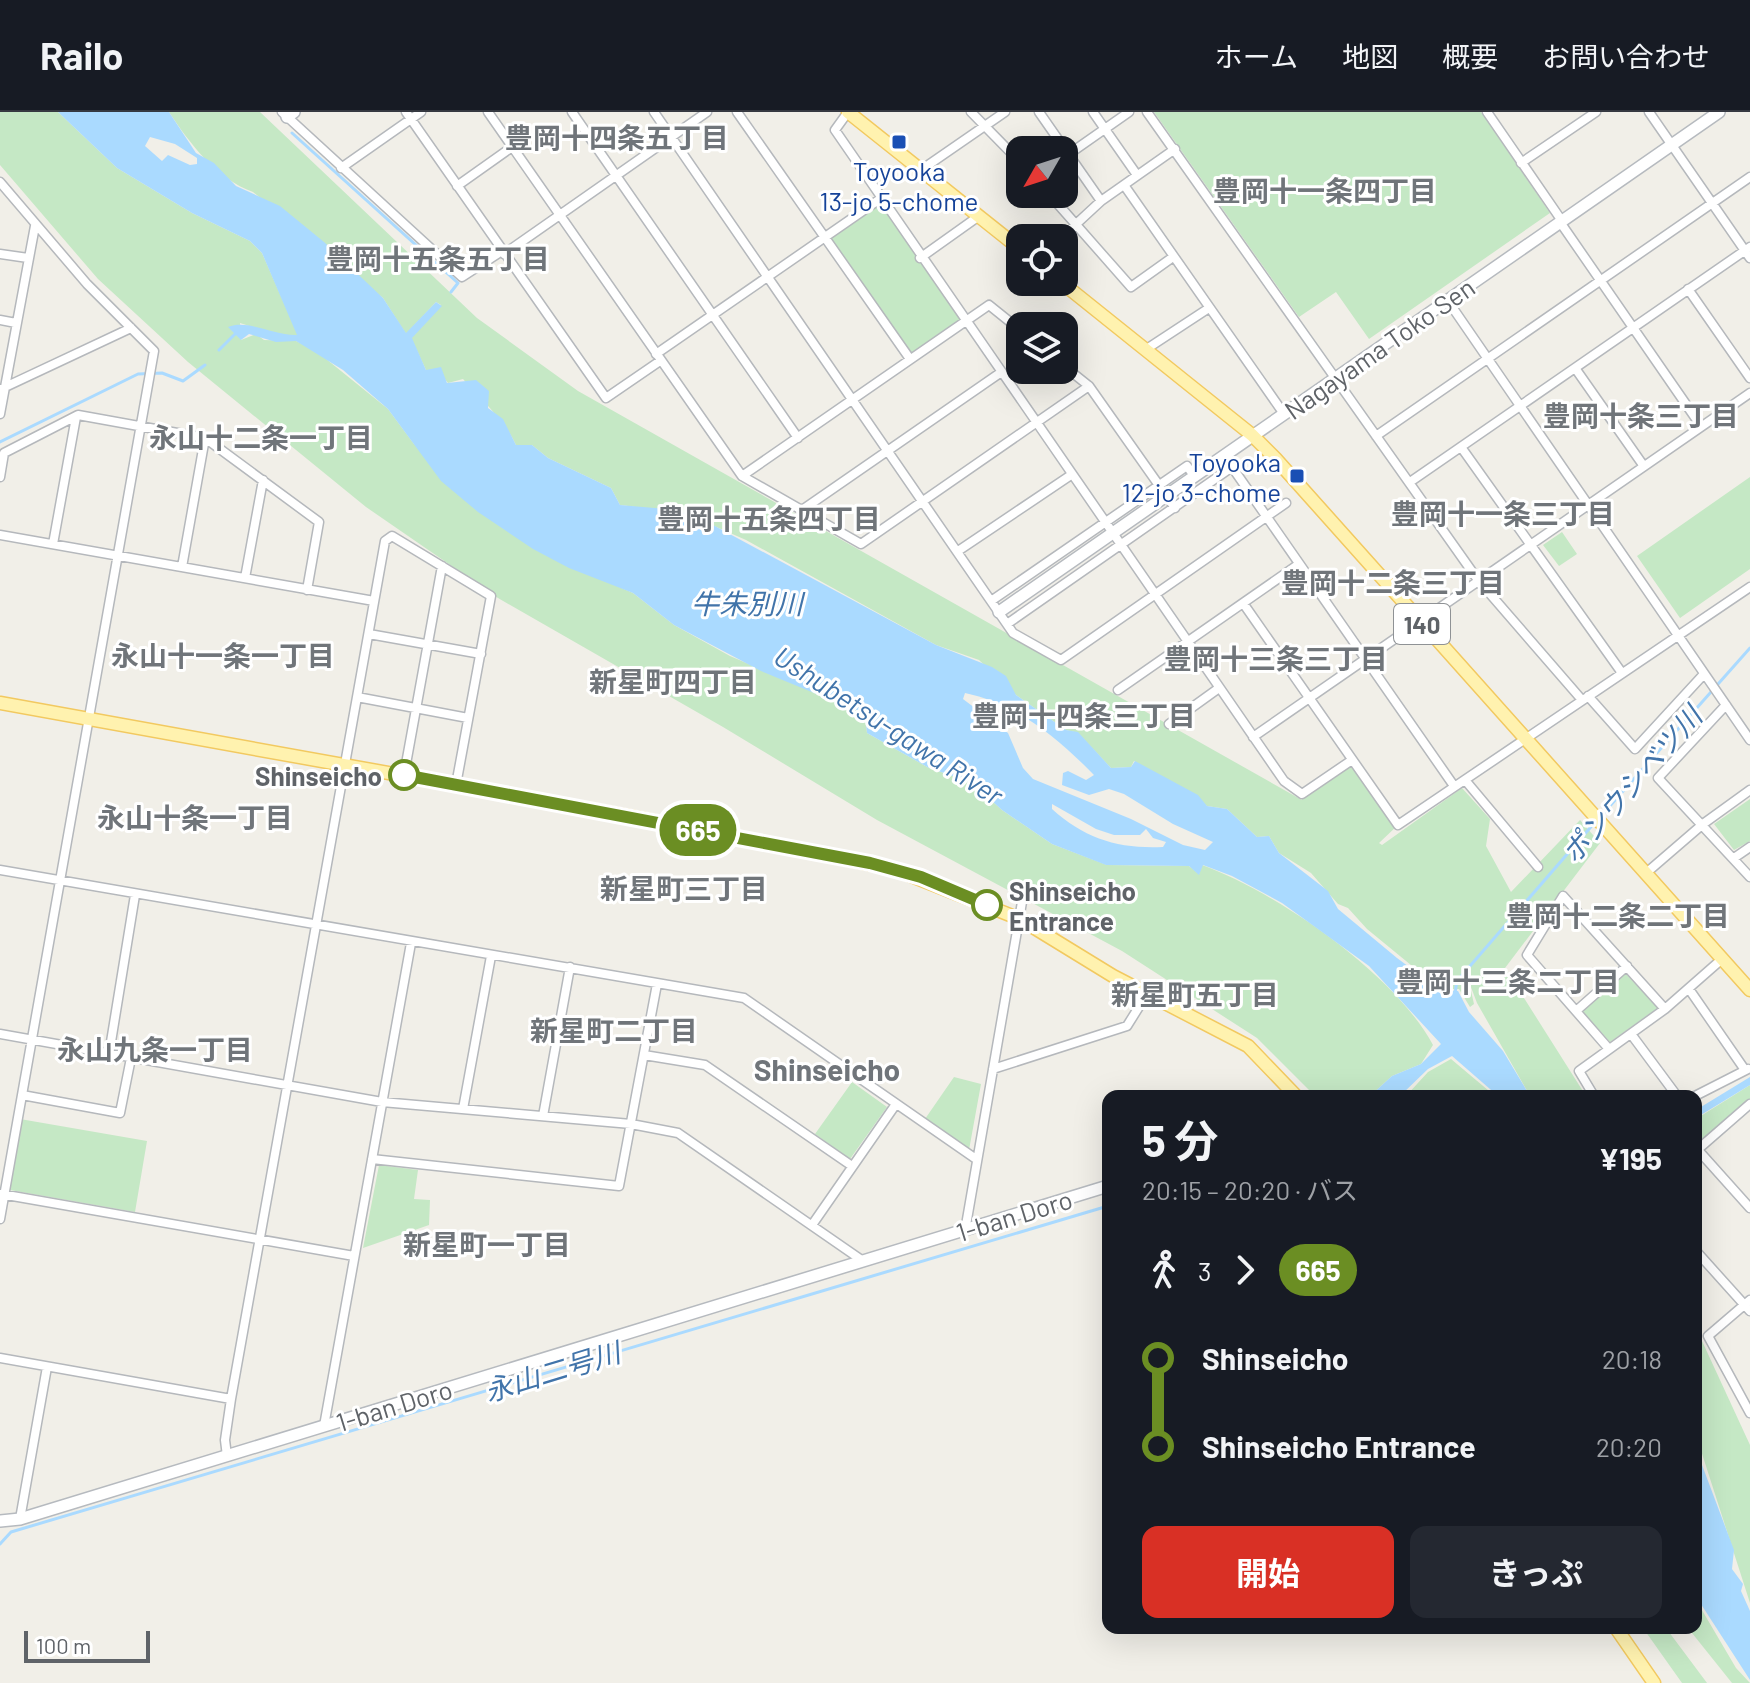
<!DOCTYPE html>
<html lang="ja">
<head>
<meta charset="utf-8">
<style>
  :root { --surface:#171b24; --page:#242831; --text:#f1f3f6; --muted:#9ea1a6; --line:#363941; --accent:#d93025 }
  body { margin:0; font-family:Barlow,"Noto Sans JP",sans-serif; background:var(--page); color:var(--text); height:100vh; display:flex; flex-direction:column; font-size:30px; white-space:nowrap }
  * { box-sizing:border-box; margin:0 }
  p { font-size:26px; color:var(--muted) }
  .icon { flex:none; width:44px; height:44px; fill:none; stroke:currentColor; stroke-width:2; stroke-linecap:round; stroke-linejoin:round }
  .map { position:relative; flex:1; overflow:hidden }
  .sheet { position:absolute; left:1102px; top:978px; width:600px; height:544px; display:flex; flex-direction:column; background:var(--surface); border-radius:16px; box-shadow:0 8px 32px #0002 }
  .sheet>* { flex:none }
  .badge { padding:0 16px; border-radius:26px; font-size:28px; line-height:52px }
  .needle { width:52px; rotate:231deg }
  .fabs { position:absolute; left:1006px; top:24px; display:grid; gap:16px }
  .fabs a { display:grid; place-items:center; width:72px; height:72px; border-radius:16px; background:var(--surface); box-shadow:0 8px 32px #0002; font-size:40px }
  .scale { position:absolute; left:24px; bottom:20px; width:126px; box-sizing:border-box; padding-left:8px; border:4px solid #5f6368; border-top:0; font-size:22px; line-height:28px; white-space:nowrap; color:#5f6368; -webkit-text-stroke:6px #fff; paint-order:stroke }
  .map>.badge { position:absolute; translate:-50% -50%; box-shadow:0 0 0 4px #fff }
  .legs { display:flex; align-items:center; gap:12px; height:88px; padding:0 40px; font-size:26px }
  .legs p { margin-inline-start:auto }
  .headline { display:flex; align-items:center; justify-content:space-between; height:136px; padding:0 40px }
  h1 { font-size:44px; font-weight:700; line-height:60px }
  .primary-button { display:flex; gap:16px; margin-top:auto; padding:16px 40px }
  .primary-button a { flex:1; height:92px; border-radius:16px; background:var(--accent); color:#fff; font-size:32px; font-weight:700; line-height:92px; text-align:center }
  .primary-button a+a { background:var(--page); color:var(--text) }
  ul { padding:0 40px; list-style:none }
  li { display:flex; align-items:center; gap:28px; height:88px; font-size:30px }
  li i { display:grid; place-items:center; width:12px; height:100%; margin:0 10px; background:currentColor }
  li i::after { content:''; width:20px; height:20px; margin:-10px; border:6px solid; border-radius:50%; background:var(--surface) }
  li p { margin-inline-start:auto }
  li:first-child i { background:linear-gradient(#0000 50%,currentColor 0) }
  li:last-child i { background:linear-gradient(currentColor 50%,#0000 0) }
  header { display:flex; align-items:center; gap:48px; box-sizing:border-box; height:112px; padding:0 40px; background:var(--surface); border-bottom:2px solid var(--line) }
  header strong { font-size:38px }
  nav { display:flex; gap:44px; margin-inline-start:auto; font-size:28px }
  .map>svg:first-child { display:block }
  .green { fill:#c5e8c5 }
  .water { fill:#aadaff; fill-rule:evenodd }
  .lines { fill:none; stroke-linecap:round; stroke-linejoin:round }
  .stream { stroke:#aadaff; stroke-width:3 }
  .street-casing { stroke:#b5b8bc; stroke-width:11 }
  .secondary-casing { stroke:#b6babf; stroke-width:14 }
  .primary-casing { stroke:#f2c960; stroke-width:15 }
  .street { stroke:#fff; stroke-width:8 }
  .secondary { stroke:#fff; stroke-width:11 }
  .primary { stroke:#fff2af; stroke-width:12 }
  .line-1-casing { stroke:#fff; stroke-width:18 }
  .line-1 { stroke:#6b8e23; stroke-width:12 }
  .transit-dot { fill:#1a4fb4; stroke:#fff; stroke-width:3 }
  .stop-1-dot { fill:#fff; stroke:#6b8e23; stroke-width:4 }
  .labels { text-anchor:middle; dominant-baseline:central; stroke-width:6; stroke-linejoin:round; paint-order:stroke }
  .shield { fill:#fff; stroke:#8f9295; stroke-width:2 }
  .shield-label { font-size:24px; font-weight:bold; fill:#5f6368 }
  .transit-label { font-size:26px; fill:#164399; stroke:#fff }
  .street-label { font-size:26px; fill:#5f6368; stroke:#fff }
  .stop-label { font-size:26px; font-weight:bold; fill:#5f6368; stroke:#fff; text-anchor:end }
  .neighbourhood-label { font-size:28px; font-weight:bold; fill:#70757a; stroke:#fff }
  .water-label { font-size:28px; font-style:italic; fill:#4174aa; stroke:#fff }
  .quarter-label { font-size:30px; font-weight:bold; fill:#70757a; stroke:#fff }
</style>
</head>
<body>
<header>
<strong>Railo</strong>
<nav><a>ホーム</a><a>地図</a><a>概要</a><a>お問い合わせ</a></nav>
</header>
<div class="map">
<svg width="1750" height="1571" viewBox="0 0 1750 1571">
  <rect width="100%" height="100%" fill="#f1efe8"/>
  <path class="green" d="M0,0H58L117,56L192,101L250,129L262,141L298,223H276L240,211L241,228L256,222L264,228L296,229L315,238L388,297L414,332L603,468L633,481L674,513L730,544L865,602L867,621L929,656L971,670L1002,698L1052,732L1107,753L1189,754L1199,762L1202,753C1277,780 1395,862 1433,933L1421,952L1392,964L1370,984H1315L1257,926L1122,839L877,708L723,615L498,486L366,395L188,250L98,167L0,53Z
    M169,0H260L477,206L578,279L1302,688V682L1352,648L1398,713L1379,731L1382,733L1462,676L1490,707L1486,734L1511,780L1580,708L1600,731L1505,856L1586,984H1530L1477,891L1469,870L1474,892L1470,895L1459,877H1442L1417,858L1367,817L1348,796L1338,792L1311,761L1279,741L1269,724L1257,725L1227,697L1207,694L1134,649L1131,655L1111,656L1078,621L1066,618L1016,583L979,548L936,533L746,428L682,400C664,405 640,394 620,393L611,376L548,346L532,333H516C503,306 483,290 463,267L448,271L440,261L426,258L411,226L441,193L436,190L406,222L383,186L253,80C217,67 190,32 169,0Z
    M1154,0H1481L1550,101L1369,227L1336,180L1299,205Z
    M880,87L964,210L910,247L824,126Z
    M1750,365V457L1680,506L1637,444Z
    M1562,420L1577,442L1559,454L1543,433Z
    M1750,687V729L1734,738L1714,712Z
    M1625,861L1658,896L1610,930L1581,898Z
    M1451,947L1495,984H1406L1428,960Z
    M954,965L981,972L969,1038L925,1007Z
    M852,970L887,995L850,1047L815,1022Z
    M1750,973V987L1696,1033V1007Z
    M20,1007L147,1029L135,1100L10,1078Z
    M379,1053L418,1058L414,1087L430,1088L429,1113L363,1136Z
    M1696,1216L1750,1333V1491L1696,1323Z
    M1696,1488L1736,1556L1750,1571H1732L1688,1516H1696Z
    M1643,1516H1666L1707,1571H1682Z"/>
  <path class="water" d="M58,0H169L196,41L214,51L236,74L280,94L324,130L383,186L406,221L436,190L442,194L412,226L426,258L441,255L447,271L476,268L489,279L488,296L503,307L516,333H532L548,346L611,376L620,393L666,397L671,403L682,400L713,413L936,533L992,555L1006,564L1016,583L1066,618L1078,620L1111,656L1131,655L1135,649L1198,683L1207,694L1227,697L1257,725L1269,724L1279,741L1328,779L1338,797L1397,846L1440,878L1458,879L1469,900L1503,939L1530,984H1498L1452,944L1428,957L1400,984H1370L1392,964L1421,952L1441,932L1369,854L1282,791L1232,764L1203,753L1199,763L1189,754L1106,753L1052,732L1002,698L971,670L929,656L867,621L865,602L761,559L674,513L633,481L569,456L533,437L478,400L441,369L388,297L343,258L296,229L276,230L249,222L241,228L228,215C249,207 274,224 297,223L262,141L250,129L192,101L117,56ZM150,25L175,32L197,46V52L190,53L168,43L162,49L145,34ZM965,581C1017,592 1058,626 1094,663L1086,668L1068,659L1063,661L1062,673L1089,683L1109,677L1124,682L1173,712L1213,730L1205,738L1183,733L1131,707L1033,667L1023,656L1008,621L963,587ZM1052,692L1096,717L1114,723H1140L1146,717L1153,726L1166,730L1163,735C1119,737 1085,727 1052,697Z
    M1750,965V973L1696,1006V998Z
    M1696,1337L1734,1438L1732,1457L1743,1472L1741,1479L1750,1499V1568L1697,1486L1700,1481L1696,1471Z"/>
  <g class="lines">
    <path class="stream" d="M292,21L458,171L451,180
      M219,238L236,221
      M0,330L138,262L162,261L183,269L205,253
      M1601,704L1750,536
      M1455,881L1457,869L1596,709
      M0,1432L11,1420L1108,1094"/>
    <g class="street-casing">
      <path id="street" d="M282,0L462,165L502,139
        M406,0L606,286L660,249
        M488,0L742,364L861,432L1089,274
        M572,0L798,326
        M654,0L1013,521L1061,548L1286,391
        M737,0L910,247
        M848,0L835,18L1284,669L1302,682L1352,648
        M971,0L1020,50
        M1039,0L1101,89
        M1093,0L1137,63
        M1147,0L1478,468L1582,588
        M1487,0L1562,109
        M1649,0L1750,146
        M1069,42L1129,0
        M1521,51L1596,0
        M341,56L421,0
        M921,58L1005,0
        M0,70L87,172L154,239L0,1107
        M1124,73L1284,302
        M457,74L512,35
        M1049,82L1131,175L1173,145
        M1560,110L1701,314
        M1061,126L1101,89L1175,37
        M0,142L28,146
        M504,142L707,0
        M920,146L979,104
        M1688,177L1750,266
        M1448,189L1750,628
        M0,208L16,211
        M1145,238L1209,196
        M656,242L880,87
        M1064,254L1089,274L1175,396
        M1575,256L1643,353
        M1,277L131,216
        M0,302L35,114
        M1376,324L1750,65
        M1461,335L1622,561
        M742,364L989,193L1020,218
        M0,365L4,341L78,303L205,326L319,410L307,478
        M1410,370L1750,135
        M802,398L1000,261
        M0,423L374,489
        M53,432L76,305
        M958,439L1071,363
        M182,455L205,326
        M245,466L263,368
        M991,489L1187,354L1194,364
        M1243,491L1398,713L1750,475
        M1007,512L1232,355L1454,674
        M369,522L481,542
        M1118,578L1299,452
        M1588,584L1635,637L1704,562
        M357,585L468,606
        M1726,593L1658,666L1750,765
        M1169,612L1219,576
        M1253,625L1750,281
        M404,663L442,454
        M1465,668L1538,755
        M1734,746L1750,735
        M0,758L744,886L976,1047
        M1645,762L1703,712L1750,678
        M1689,877L1745,958
        M1576,899L1627,854
        M0,922L382,990L631,1012L678,1021L863,1149
        M1631,922L1677,984
        M1609,937L1527,843L1563,784L1665,897
        M109,942L135,783
        M644,943L705,953L852,1054
        M993,957L1127,914L1147,882
        M22,983L120,1001L131,946
        M1594,984L1579,959L1665,897L1722,847
        M1695,984L1748,957
        M463,997L491,844
        M543,1004L570,855
        M1698,1038L1750,1096
        M1696,1039L1750,992
        M372,1047L619,1074L657,872
        M1,1082L354,1144
        M812,1113L896,992
        M965,1119L1022,790
        M1696,1139L1750,1199
        M1750,1188L1708,1224L1750,1301
        M0,1246L231,1287
        M324,1314L411,831
        M227,1344L225,1328L231,1287L385,429L392,424L491,484L456,673
        M20,1407L47,1255"/>
    </g>
    <g class="secondary-casing">
      <path id="secondary" d="M287,5L294,0
        M999,500L1719,0
        M0,1409L20,1407L1108,1074"/>
    </g>
    <g class="primary-casing">
      <path id="primary" d="M848,0L1020,137
        M1061,170L1252,323L1275,346L1750,878
        M0,591L638,706L894,757L1020,807L1113,864L1248,934L1296,984
        M1616,1516L1654,1571"/>
    </g>
    <use href="#street" class="street"/>
    <use href="#secondary" class="secondary"/>
    <use href="#primary" class="primary"/>
  </g>
  <g class="lines">
    <g class="line-1-casing">
      <path id="line-1" d="M404,663L870,751L921,765L987,793"/>
    </g>
    <use href="#line-1" class="line-1"/>
  </g>
  <g class="transit-dot">
    <rect x="891" y="22" width="16" height="16" rx="4"/>
    <rect x="1289" y="356" width="16" height="16" rx="4"/>
  </g>
  <g class="stop-1-dot">
    <circle cx="404" cy="663" r="14"/>
    <circle cx="987" cy="793" r="14"/>
  </g>
  <g class="labels">
    <rect class="shield" x="1394" y="492" width="56" height="40" rx="6"/>
    <g class="shield-label">
      <text x="1422" y="512">140</text>
    </g>
    <g class="transit-label">
      <text x="899" y="58">Toyooka<tspan x="899" dy="30">13-jo 5-chome</tspan></text>
      <text x="1281" y="349" text-anchor="end">Toyooka<tspan x="1281" dy="30">12-jo 3-chome</tspan></text>
    </g>
    <g class="street-label">
      <text transform="translate(1379 236) rotate(-35)">Nagayama Toko Sen</text>
      <text transform="translate(1014 1103) rotate(-17)">1-ban Doro</text>
      <text transform="translate(394 1293) rotate(-17)">1-ban Doro</text>
    </g>
    <g class="stop-label">
      <text x="382" y="663">Shinseicho</text>
      <text x="1009" y="778" text-anchor="start">Shinseicho<tspan x="1009" dy="30">Entrance</tspan></text>
    </g>
    <g class="neighbourhood-label">
      <text x="617" y="25">豊岡十四条五丁目</text>
      <text x="1325" y="78">豊岡十一条四丁目</text>
      <text x="438" y="146">豊岡十五条五丁目</text>
      <text x="1641" y="303">豊岡十条三丁目</text>
      <text x="261" y="325">永山十二条一丁目</text>
      <text x="1503" y="401">豊岡十一条三丁目</text>
      <text x="769" y="406">豊岡十五条四丁目</text>
      <text x="1393" y="470">豊岡十二条三丁目</text>
      <text x="223" y="543">永山十一条一丁目</text>
      <text x="1276" y="546">豊岡十三条三丁目</text>
      <text x="673" y="569">新星町四丁目</text>
      <text x="1084" y="603">豊岡十四条三丁目</text>
      <text x="195" y="705">永山十条一丁目</text>
      <text x="684" y="776">新星町三丁目</text>
      <text x="1618" y="803">豊岡十二条二丁目</text>
      <text x="1508" y="869">豊岡十三条二丁目</text>
      <text x="1195" y="882">新星町五丁目</text>
      <text x="614" y="918">新星町二丁目</text>
      <text x="155" y="937">永山九条一丁目</text>
      <text x="487" y="1132">新星町一丁目</text>
    </g>
    <g class="water-label">
      <text x="747" y="491">牛朱別川</text>
      <text transform="translate(889 613) rotate(33)">Ushubetsu-gawa River</text>
      <text transform="translate(1631 672) rotate(-49)">ポンウシベツ川</text>
      <text transform="translate(552 1259) rotate(-17)">永山二号川</text>
    </g>
    <g class="quarter-label">
      <text x="827" y="957">Shinseicho</text>
    </g>
  </g>
</svg>
<div class="fabs">
<a><svg class="needle" viewBox="-14 -14 28 28"><path d="M0-13l5 13h-10z" fill="#e53935"/><path d="M0 13l5-13h-10z" fill="#9ea1a6"/></svg></a>
<a><svg class="icon" aria-label="locate" viewBox="0 0 24 24"><circle cx="12" cy="12" r="6"/><path d="M12 2v4M12 18v4M2 12h4M18 12h4"/></svg></a>
<a><svg class="icon" aria-label="layers" viewBox="0 0 24 24"><path d="M12 4l9 5-9 5-9-5zM3 14l9 5 9-5"/></svg></a>
</div>
<div class="scale">100 m</div>
<b class="badge" style="left:698px;top:718px;background:#6b8e23;color:#fff">665</b>
<section class="sheet">
<div class="headline"><div><h1>5 分</h1><p>20:15 – 20:20 · バス</p></div><b>¥195</b></div>
<div class="legs"><svg class="icon" aria-label="walk" viewBox="0 0 24 24"><circle cx="13" cy="4" r="2"/><path d="M13 8l-2 6 4 7M11 14l-3 7M7 12l3-4h3l4 4"/></svg>3<svg class="icon" aria-label="forward" viewBox="0 0 24 24"><path d="M9 5l7 7-7 7"/></svg><b class="badge" style="background:#6b8e23;color:#fff">665</b></div>
<ul>
<li><i style="color:#6b8e23"></i><b>Shinseicho</b><p>20:18</p></li>
<li><i style="color:#6b8e23"></i><b>Shinseicho Entrance</b><p>20:20</p></li>
</ul>
<div class="primary-button"><a>開始</a><a>きっぷ</a></div>
</section>
</div>
</body>
</html>
